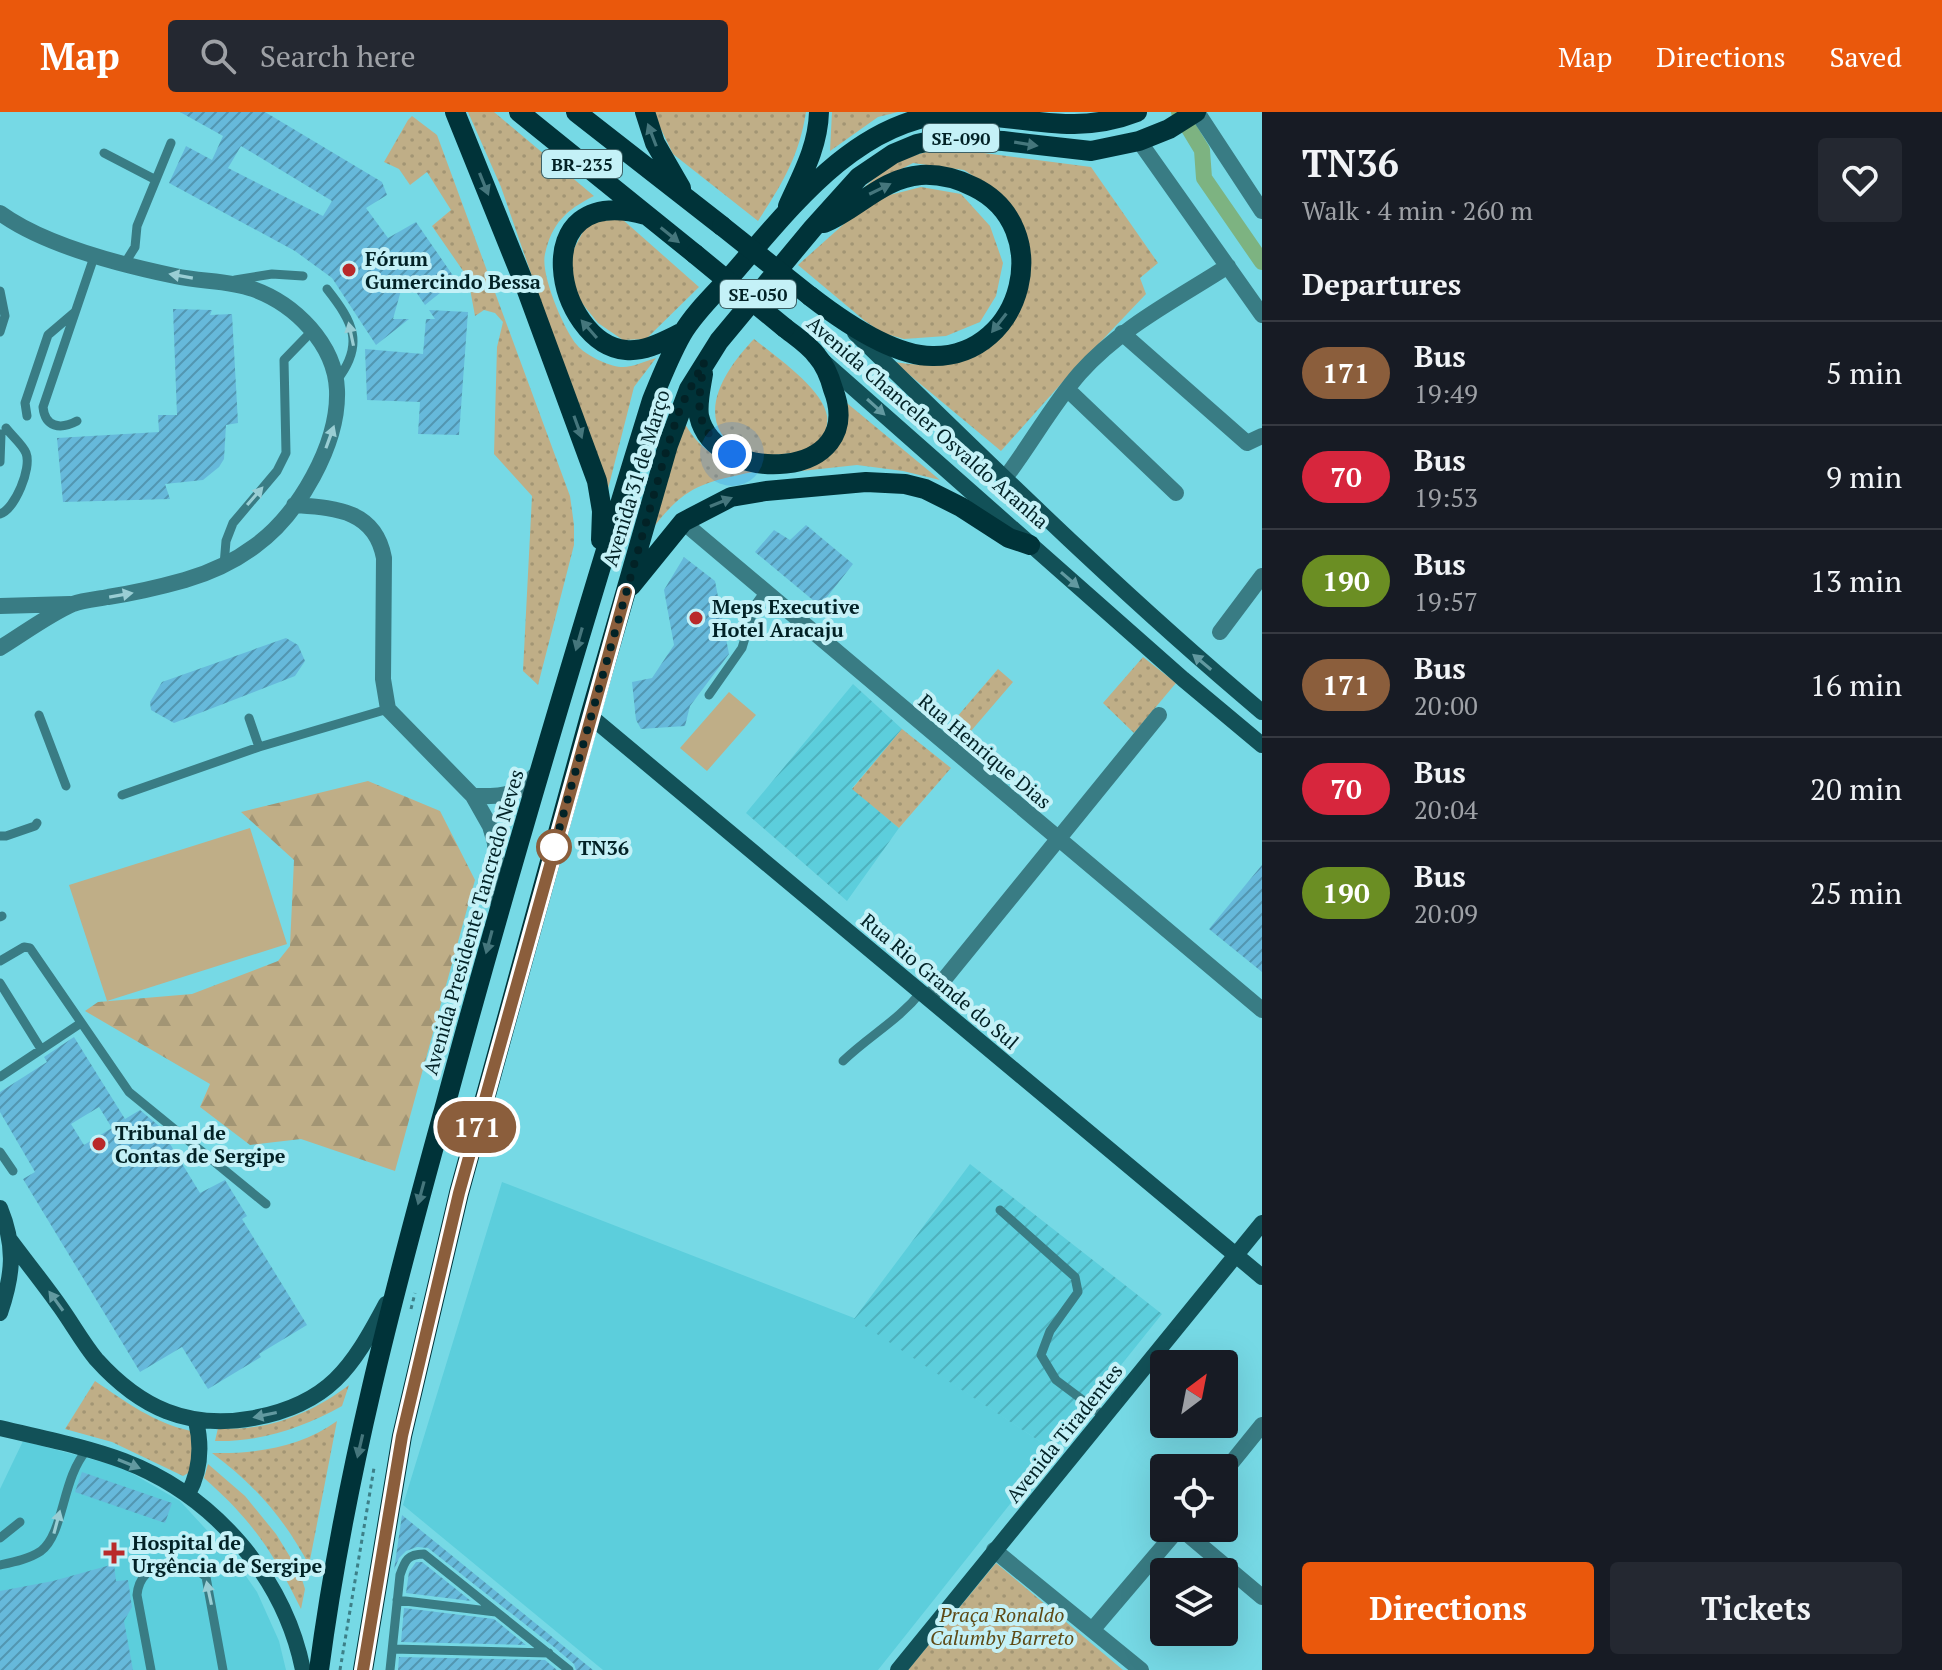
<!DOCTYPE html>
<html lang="en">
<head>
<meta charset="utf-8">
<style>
  :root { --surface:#171b24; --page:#242831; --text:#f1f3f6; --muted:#9ea1a6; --line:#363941; --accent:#ea580c }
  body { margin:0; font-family:"PT Serif",serif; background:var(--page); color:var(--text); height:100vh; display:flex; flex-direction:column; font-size:30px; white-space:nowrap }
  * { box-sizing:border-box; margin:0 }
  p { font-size:26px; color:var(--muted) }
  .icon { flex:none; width:44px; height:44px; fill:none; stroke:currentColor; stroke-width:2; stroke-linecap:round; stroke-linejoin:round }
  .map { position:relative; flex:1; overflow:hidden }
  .panel { display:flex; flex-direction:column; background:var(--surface); width:680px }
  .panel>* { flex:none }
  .badge { padding:0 16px; border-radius:26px; font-size:28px; line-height:52px }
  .needle { width:52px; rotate:32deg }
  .controls { position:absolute; left:1150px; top:1238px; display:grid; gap:16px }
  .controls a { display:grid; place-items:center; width:88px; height:88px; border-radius:8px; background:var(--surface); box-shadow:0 8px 32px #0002; font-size:40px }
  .you { position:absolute; width:40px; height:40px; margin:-20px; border:6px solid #fff; border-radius:50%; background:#1a73e8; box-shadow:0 0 0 12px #1a73e833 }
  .map>.badge { position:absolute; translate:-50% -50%; box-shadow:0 0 0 4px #fff }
  h2 { padding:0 40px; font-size:30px; line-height:72px }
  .round { display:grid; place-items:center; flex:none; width:84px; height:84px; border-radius:8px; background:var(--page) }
  .headline { display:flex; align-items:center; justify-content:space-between; height:136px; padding:0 40px }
  h1 { font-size:38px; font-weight:800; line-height:60px }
  .primary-button { display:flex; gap:16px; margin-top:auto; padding:16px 40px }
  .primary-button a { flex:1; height:92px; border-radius:8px; background:var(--accent); color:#fff; font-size:32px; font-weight:800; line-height:92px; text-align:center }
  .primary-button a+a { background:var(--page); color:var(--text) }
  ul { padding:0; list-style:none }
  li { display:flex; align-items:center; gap:24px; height:104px; padding:0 40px; border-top:2px solid var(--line) }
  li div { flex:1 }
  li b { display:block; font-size:30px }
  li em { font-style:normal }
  li .badge { min-width:88px; font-weight:700; text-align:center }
  header { display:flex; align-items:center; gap:48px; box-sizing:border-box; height:112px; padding:0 40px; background:var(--accent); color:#fff }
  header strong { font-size:38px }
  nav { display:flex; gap:44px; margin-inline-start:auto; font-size:28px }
  .search { width:560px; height:72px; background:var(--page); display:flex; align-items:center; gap:20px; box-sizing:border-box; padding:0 28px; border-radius:8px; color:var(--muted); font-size:30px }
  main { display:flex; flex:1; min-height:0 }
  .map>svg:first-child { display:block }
  .built { fill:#5ccedc }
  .industrial { fill:url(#industrial-furrows) }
  .green { fill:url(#green-dots) }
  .forest { fill:url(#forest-firs) }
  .pitch { fill:#bfae87 }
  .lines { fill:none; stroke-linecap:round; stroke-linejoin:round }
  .canal { stroke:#7db381; stroke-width:16 }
  .building { fill:url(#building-hatch); fill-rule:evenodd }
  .path { stroke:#3d7f87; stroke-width:3; stroke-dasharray:4 4; stroke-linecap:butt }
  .lane { stroke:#397c84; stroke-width:9 }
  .street { stroke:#397c84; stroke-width:16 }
  .secondary { stroke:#125158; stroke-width:16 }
  .primary { stroke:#003339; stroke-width:20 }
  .primary-bridge { stroke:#003339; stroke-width:20 }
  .oneway { fill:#45767c }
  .oneway2 { fill:#9aced4 }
  .oneway3 { fill:#6299a0 }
  .line-casing { stroke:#fff; stroke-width:18 }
  .line { stroke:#8b5e3c; stroke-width:12 }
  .walk { stroke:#022226; stroke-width:8; stroke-dasharray:0 14.4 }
  .poi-dot { fill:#b92a2a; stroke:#c4f1f7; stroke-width:3 }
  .stop-dot { fill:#fff; stroke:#8b5e3c; stroke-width:4 }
  .labels { text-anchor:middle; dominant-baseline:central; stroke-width:8; stroke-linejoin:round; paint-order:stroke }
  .shield { fill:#c4f1f7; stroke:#3c6065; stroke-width:2 }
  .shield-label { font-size:18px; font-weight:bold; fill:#022226 }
  .poi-label { font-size:20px; font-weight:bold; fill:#022226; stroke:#c4f1f7; text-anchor:start }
  .street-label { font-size:20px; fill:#022226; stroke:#c4f1f7 }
  .stop-label { font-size:20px; font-weight:bold; fill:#022226; stroke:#c4f1f7; text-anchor:start }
  .park-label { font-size:20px; font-style:italic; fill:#5e4a16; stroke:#c4f1f7 }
</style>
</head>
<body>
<header>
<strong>Map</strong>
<div class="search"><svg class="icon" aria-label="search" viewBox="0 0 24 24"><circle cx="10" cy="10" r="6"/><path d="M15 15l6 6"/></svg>Search here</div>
<nav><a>Map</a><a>Directions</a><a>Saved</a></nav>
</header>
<main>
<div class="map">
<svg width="1262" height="1558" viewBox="0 0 1262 1558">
  <defs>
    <pattern id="industrial-furrows" width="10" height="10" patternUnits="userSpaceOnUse" patternTransform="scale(2)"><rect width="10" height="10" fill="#5ccedc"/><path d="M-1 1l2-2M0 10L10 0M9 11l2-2" fill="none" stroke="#4eb1bd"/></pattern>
    <pattern id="green-dots" width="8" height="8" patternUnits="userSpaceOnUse" patternTransform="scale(2)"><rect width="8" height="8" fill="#bfae87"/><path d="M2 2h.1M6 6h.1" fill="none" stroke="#a29574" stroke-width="1.8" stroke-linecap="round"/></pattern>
    <pattern id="forest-firs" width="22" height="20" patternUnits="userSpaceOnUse" patternTransform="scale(2)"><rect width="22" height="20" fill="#bfae87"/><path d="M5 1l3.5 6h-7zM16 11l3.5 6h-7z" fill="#a29574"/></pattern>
    <pattern id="building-hatch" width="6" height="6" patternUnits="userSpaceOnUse" patternTransform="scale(2)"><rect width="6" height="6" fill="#66b9db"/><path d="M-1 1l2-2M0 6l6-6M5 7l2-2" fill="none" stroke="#5296b1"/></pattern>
  </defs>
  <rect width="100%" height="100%" fill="#76d9e5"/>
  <path class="built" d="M502,1070L854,1206L1053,1338L878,1558H603L403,1393Z
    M23,1329L121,1355L180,1389L236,1450L257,1480L279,1529L286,1558H0V1377Z"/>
  <path class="industrial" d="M853,572L902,617L852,676L899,716L847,789L746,701Z
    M970,1052L1162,1202L1053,1338L854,1207Z"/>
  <path class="green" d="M468,0H494L594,84C566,98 552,111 545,142C540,162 564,218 577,233C585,243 608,254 621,255C631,256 646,249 656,246L634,275L607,381L501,75Z
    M655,0H806C799,45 782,72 758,109L673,42L656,7Z
    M832,0H898L878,5L830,39Z
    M412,4L437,23L570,384L574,413V433L538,573L523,559L532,384L494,342L497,235L503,210L495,201L484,198L475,204L468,166L432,114L451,98L427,60L410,73L399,57L384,50L408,8Z
    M946,36L1091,55L1158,151L1140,166L1146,182L1068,264L1001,339L894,250C981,262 986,242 1026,172L990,75L964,58L913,51L882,67L851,88C887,54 896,45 946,36Z
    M921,75L961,82L990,114L1003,151L996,184L980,210L946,224L904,227L883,221L865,209L798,153L845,111L882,85Z
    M622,107L699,175L646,227L623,228L598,211L577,185L567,150L588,110Z
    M754,227C775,244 823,277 827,304C829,316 821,329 815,339L750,345C741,338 726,331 721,321C702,289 733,249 754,227Z
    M839,283L848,292L940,368L903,359L857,353L792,360L818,347Z
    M682,306C698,339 720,348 753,360C698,371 683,376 649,421Z
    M1143,545L1176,571L1134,621L1103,591Z
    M998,557L1013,570L965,626L950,613Z
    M902,617L951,656L899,716L852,677Z
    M95,1269C126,1290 154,1311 191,1319L196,1331L190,1360L183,1364L112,1330L65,1317Z
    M349,1273L342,1294C302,1316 261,1330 215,1329L218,1316C266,1320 311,1302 349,1273Z
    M337,1309L309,1453C284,1406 254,1372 212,1341C256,1342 301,1335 337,1309Z
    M208,1352L245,1384L276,1422L300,1461L305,1477L301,1497C273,1440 252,1408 204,1366Z
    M996,1451L1123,1558H908Z"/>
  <path class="forest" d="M368,669L440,699L475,768L395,1059L301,1027L250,1033L200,995L210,972L85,899L98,890L192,882L278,849L290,834L294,748L241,700Z"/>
  <path class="pitch" d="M729,580L756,603L707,659L680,636Z
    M250,716L287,832L107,889L69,773Z"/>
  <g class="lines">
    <path class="canal" d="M1179,0L1202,38L1204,66L1262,150"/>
  </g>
  <path class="building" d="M180,0H265L382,70L387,83L366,96L388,126L416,110L456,168L425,193L405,164L393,207H409L376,233L332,166L295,139L169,71L186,34L212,48L223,24ZM241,34L332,89L323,104L228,56Z
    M173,197L212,198L210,203L232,202L238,311L226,313L224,347L219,355L203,368L165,372L170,387L63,390L57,326L159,320L158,303H177Z
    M429,198L468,200L459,323L418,322L420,290L367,288L365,237L423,242L426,207H435Z
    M806,413L853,452L820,494L755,440L774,418L790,428Z
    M684,445L715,469L729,542L690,594L685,614L641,617L636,608L632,570L652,566L674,533L664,478Z
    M286,526L298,533L305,549L295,564L174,611L151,598L150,590L162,570Z
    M1262,753V860L1209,817Z
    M74,925L125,1007L140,998L159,1014L200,1081L225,1068L247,1104L242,1107L307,1213L259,1242L261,1245L208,1277L182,1235L140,1260L23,1067L35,1060L0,1000V980L47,950L44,945ZM99,995L112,1016L84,1033L71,1012Z
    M82,1360L172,1391L165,1411L75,1380Z
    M402,1403L593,1558H576L574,1552L554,1535L428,1436L417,1435L406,1439L399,1446L394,1458Z
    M416,1450H422L471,1489L406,1481L409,1460Z
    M114,1452L116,1469L128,1468L132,1495L124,1509L133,1558H0V1479L53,1469Z
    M404,1496L494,1507L526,1533L401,1530Z
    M399,1545L545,1548L557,1558H398Z"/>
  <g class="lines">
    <path class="path" d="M411,1197L415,1181
      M340,1558L374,1356"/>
    <path class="lane" d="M104,41L156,68
      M125,151L135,135L137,114L171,31
      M235,168L272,162L303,164
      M327,177C353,210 365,232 337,268
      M0,179L5,204L0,220
      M27,304L25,291L48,223L75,200
      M77,309C60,318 45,315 43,295L95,142
      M0,350L1,322
      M0,402C15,397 32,356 26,341C23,333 12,324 6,316
      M224,453L226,429L233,411L277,359L286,341L284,248L313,218
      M709,583L742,536L755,493L765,479
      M39,603L66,674
      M249,606L259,635
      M122,683L259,635L388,597
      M0,724H6L35,714L37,711
      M0,805L2,804
      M0,849L24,835L30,836L129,980L266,1092
      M0,871L41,937
      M843,949C870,923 898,909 922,879
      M0,965L81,911
      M0,1040L13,1059
      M1000,1098L1075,1165L1078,1180L1050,1219L1041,1243L1056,1268L1104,1304
      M0,1426L20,1410
      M0,1453C14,1450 29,1447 41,1439C64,1422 62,1365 87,1338
      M397,1488L496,1500
      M393,1537L549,1541
      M151,1558L137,1483C140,1447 184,1444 206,1465L223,1558
      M390,1558L400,1463C405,1448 408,1442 424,1442L569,1558"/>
    <path class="street" d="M1197,0L1262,99
      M1139,29L1262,203
      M0,101C44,133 122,153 175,164C201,170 228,168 253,177C295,192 335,232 337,278C339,332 299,402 255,434C235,449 209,461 185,468C160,475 134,481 108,485C97,487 83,488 73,492C48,503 23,522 0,536
      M1122,221L1247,331L1262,324
      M1067,277L1176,381
      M1005,366C1031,332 1052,293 1080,261C1121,215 1177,187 1228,154
      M294,393C334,396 375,397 384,446L383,567L388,597L473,684L490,714L495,731L498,789
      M683,410L1262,898
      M0,494L70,492
      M1220,520L1262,464
      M473,684C509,685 515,683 541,658
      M929,886L1159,603
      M1224,1360L1262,1313
      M1180,1416L1262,1485
      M994,1438L1141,1558
      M1093,1517L1179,1416"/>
    <path class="secondary" d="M855,221C988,350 1120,481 1262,600
      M824,250L1183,567L1262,633
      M590,604L1262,1165
      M0,1096C16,1135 13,1163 0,1201
      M10,1128C27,1151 45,1173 61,1196C73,1213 83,1231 96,1247C140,1296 188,1318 254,1306C329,1292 352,1256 386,1192
      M0,1316C41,1326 84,1334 124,1349C213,1383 284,1464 303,1558
      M188,1382C201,1358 202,1334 196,1309
      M898,1558L1262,1111"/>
    <path class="primary" d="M455,0L526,176L597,369L602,399L601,428
      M519,0L695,142
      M576,0L722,114
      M645,0L655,31L681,76
      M788,94C802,63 818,35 819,0
      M646,103C521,69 556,232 626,238C646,240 666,228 683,220
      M810,184C841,208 894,245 934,244C1024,244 1056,115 974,75C958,67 939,62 921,63C882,66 858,97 824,111
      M703,262C701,275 697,291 699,304C715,375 869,369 833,277C830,266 824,252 817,244C809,233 795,224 785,216
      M631,474L683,410L731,385L766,379L866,370L905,372L925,377L961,395L1009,426L1030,433
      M319,1558C344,1368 393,1182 444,998C508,760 579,524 652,288C661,266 670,243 682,222C696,198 719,178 737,157C792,94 855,11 946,2C1015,0 1068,27 1137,0
      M363,1558L402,1324L459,1081L590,604L668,333L689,277L719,229L813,116L859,65L893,42L917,32L944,26L1003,29L1091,39L1139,29L1169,17L1196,0"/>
    <path class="primary-bridge" d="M722,114L810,184
      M695,142L785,216"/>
  </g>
  <defs><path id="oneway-solid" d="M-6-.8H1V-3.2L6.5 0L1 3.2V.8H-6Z" transform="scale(2)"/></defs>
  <g class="oneway">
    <use href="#oneway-solid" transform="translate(652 23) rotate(-111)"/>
    <use href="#oneway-solid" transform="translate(1026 32) rotate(9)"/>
    <use href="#oneway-solid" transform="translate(484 72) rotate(68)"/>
    <use href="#oneway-solid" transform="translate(880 77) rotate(-26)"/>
    <use href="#oneway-solid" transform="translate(670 123) rotate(39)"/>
    <use href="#oneway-solid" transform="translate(999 211) rotate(128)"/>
    <use href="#oneway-solid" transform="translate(589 217) rotate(-131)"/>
    <use href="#oneway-solid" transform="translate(578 315) rotate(70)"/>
    <use href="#oneway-solid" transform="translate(721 390) rotate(-22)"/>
    <use href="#oneway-solid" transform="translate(579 527) rotate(106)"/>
    <use href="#oneway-solid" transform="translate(489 830) rotate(105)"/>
    <use href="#oneway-solid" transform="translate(421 1081) rotate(105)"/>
    <use href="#oneway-solid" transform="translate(360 1334) rotate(103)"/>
  </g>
  <g class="oneway2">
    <use href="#oneway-solid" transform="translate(181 164) rotate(-170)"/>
    <use href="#oneway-solid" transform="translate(351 222) rotate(-102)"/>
    <use href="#oneway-solid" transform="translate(330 325) rotate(-70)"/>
    <use href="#oneway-solid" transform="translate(255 384) rotate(-49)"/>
    <use href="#oneway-solid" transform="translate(121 483) rotate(-10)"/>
    <use href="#oneway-solid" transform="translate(57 1410) rotate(-75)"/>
    <use href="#oneway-solid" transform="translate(209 1481) rotate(-102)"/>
  </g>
  <g class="oneway3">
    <use href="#oneway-solid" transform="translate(876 295) rotate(42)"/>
    <use href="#oneway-solid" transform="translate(1070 468) rotate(41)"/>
    <use href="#oneway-solid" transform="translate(1202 550) rotate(-140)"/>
    <use href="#oneway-solid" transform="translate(56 1189) rotate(-126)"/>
    <use href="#oneway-solid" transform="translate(265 1303) rotate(168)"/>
    <use href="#oneway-solid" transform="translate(129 1352) rotate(22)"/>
  </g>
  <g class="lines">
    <g class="line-casing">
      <path id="line" d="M363,1558L402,1324L459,1081L626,480"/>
    </g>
    <use href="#line" class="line"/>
    <path class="walk" d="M554,735L553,739L668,333L681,294L704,250C698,294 691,315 732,342"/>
  </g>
  <g class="poi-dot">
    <circle cx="349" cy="158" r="8"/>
    <circle cx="696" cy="506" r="8"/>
    <circle cx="99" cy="1032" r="8"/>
    <path d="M110 1429h8v8h8v8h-8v8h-8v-8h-8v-8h8z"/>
  </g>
  <circle class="stop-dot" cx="554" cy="735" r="16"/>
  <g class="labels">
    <g class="shield">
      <rect x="923" y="12" width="76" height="28" rx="6"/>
      <rect x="542" y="38" width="80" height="28" rx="6"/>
      <rect x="720" y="168" width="76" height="28" rx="6"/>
    </g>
    <g class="shield-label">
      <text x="961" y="26">SE-090</text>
      <text x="582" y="52">BR-235</text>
      <text x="758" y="182">SE-050</text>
    </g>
    <g class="poi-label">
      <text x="365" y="146">Fórum<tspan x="365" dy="23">Gumercindo Bessa</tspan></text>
      <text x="712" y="494">Meps Executive<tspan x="712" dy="23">Hotel Aracaju</tspan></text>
      <text x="115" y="1020">Tribunal de<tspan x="115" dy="23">Contas de Sergipe</tspan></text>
      <text x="132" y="1430">Hospital de<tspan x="132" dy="23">Urgência de Sergipe</tspan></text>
    </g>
    <g class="street-label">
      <text transform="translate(928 310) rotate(41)">Avenida Chanceler Osvaldo Aranha</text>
      <text transform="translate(636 366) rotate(-73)">Avenida 31 de Março</text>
      <text transform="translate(985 639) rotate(40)">Rua Henrique Dias</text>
      <text transform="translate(473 810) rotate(-74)">Avenida Presidente Tancredo Neves</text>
      <text transform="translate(940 869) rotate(40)">Rua Rio Grande do Sul</text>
      <text transform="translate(1064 1321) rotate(-51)">Avenida Tiradentes</text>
    </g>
    <g class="stop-label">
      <text x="578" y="735">TN36</text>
    </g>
    <g class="park-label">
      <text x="1002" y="1502">Praça Ronaldo<tspan x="1002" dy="23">Calumby Barreto</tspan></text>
    </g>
  </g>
</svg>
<div class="controls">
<a><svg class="needle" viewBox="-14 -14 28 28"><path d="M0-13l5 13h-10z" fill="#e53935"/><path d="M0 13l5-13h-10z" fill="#9ea1a6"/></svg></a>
<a><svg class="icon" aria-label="locate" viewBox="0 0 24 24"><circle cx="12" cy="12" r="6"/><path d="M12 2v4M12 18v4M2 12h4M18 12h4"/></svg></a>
<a><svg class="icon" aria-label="layers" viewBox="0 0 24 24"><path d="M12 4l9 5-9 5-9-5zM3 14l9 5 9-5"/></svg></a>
</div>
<div class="you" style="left:732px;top:342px"></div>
<b class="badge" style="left:477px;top:1015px;background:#8b5e3c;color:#fff">171</b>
</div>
<section class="panel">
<div class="headline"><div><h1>TN36</h1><p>Walk · 4 min · 260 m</p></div><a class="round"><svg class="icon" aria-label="heart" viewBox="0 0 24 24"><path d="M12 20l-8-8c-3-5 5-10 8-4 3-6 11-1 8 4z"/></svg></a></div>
<h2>Departures</h2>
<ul>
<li><span class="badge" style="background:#8b5e3c;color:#fff">171</span><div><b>Bus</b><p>19:49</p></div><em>5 min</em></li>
<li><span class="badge" style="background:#d7263d;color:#fff">70</span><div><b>Bus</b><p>19:53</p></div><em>9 min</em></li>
<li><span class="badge" style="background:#6b8e23;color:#fff">190</span><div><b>Bus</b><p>19:57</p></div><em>13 min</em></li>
<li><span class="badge" style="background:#8b5e3c;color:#fff">171</span><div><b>Bus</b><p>20:00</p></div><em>16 min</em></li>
<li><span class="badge" style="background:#d7263d;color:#fff">70</span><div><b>Bus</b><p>20:04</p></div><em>20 min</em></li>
<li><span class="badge" style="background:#6b8e23;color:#fff">190</span><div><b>Bus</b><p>20:09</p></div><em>25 min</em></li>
</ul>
<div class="primary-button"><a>Directions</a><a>Tickets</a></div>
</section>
</main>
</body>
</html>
